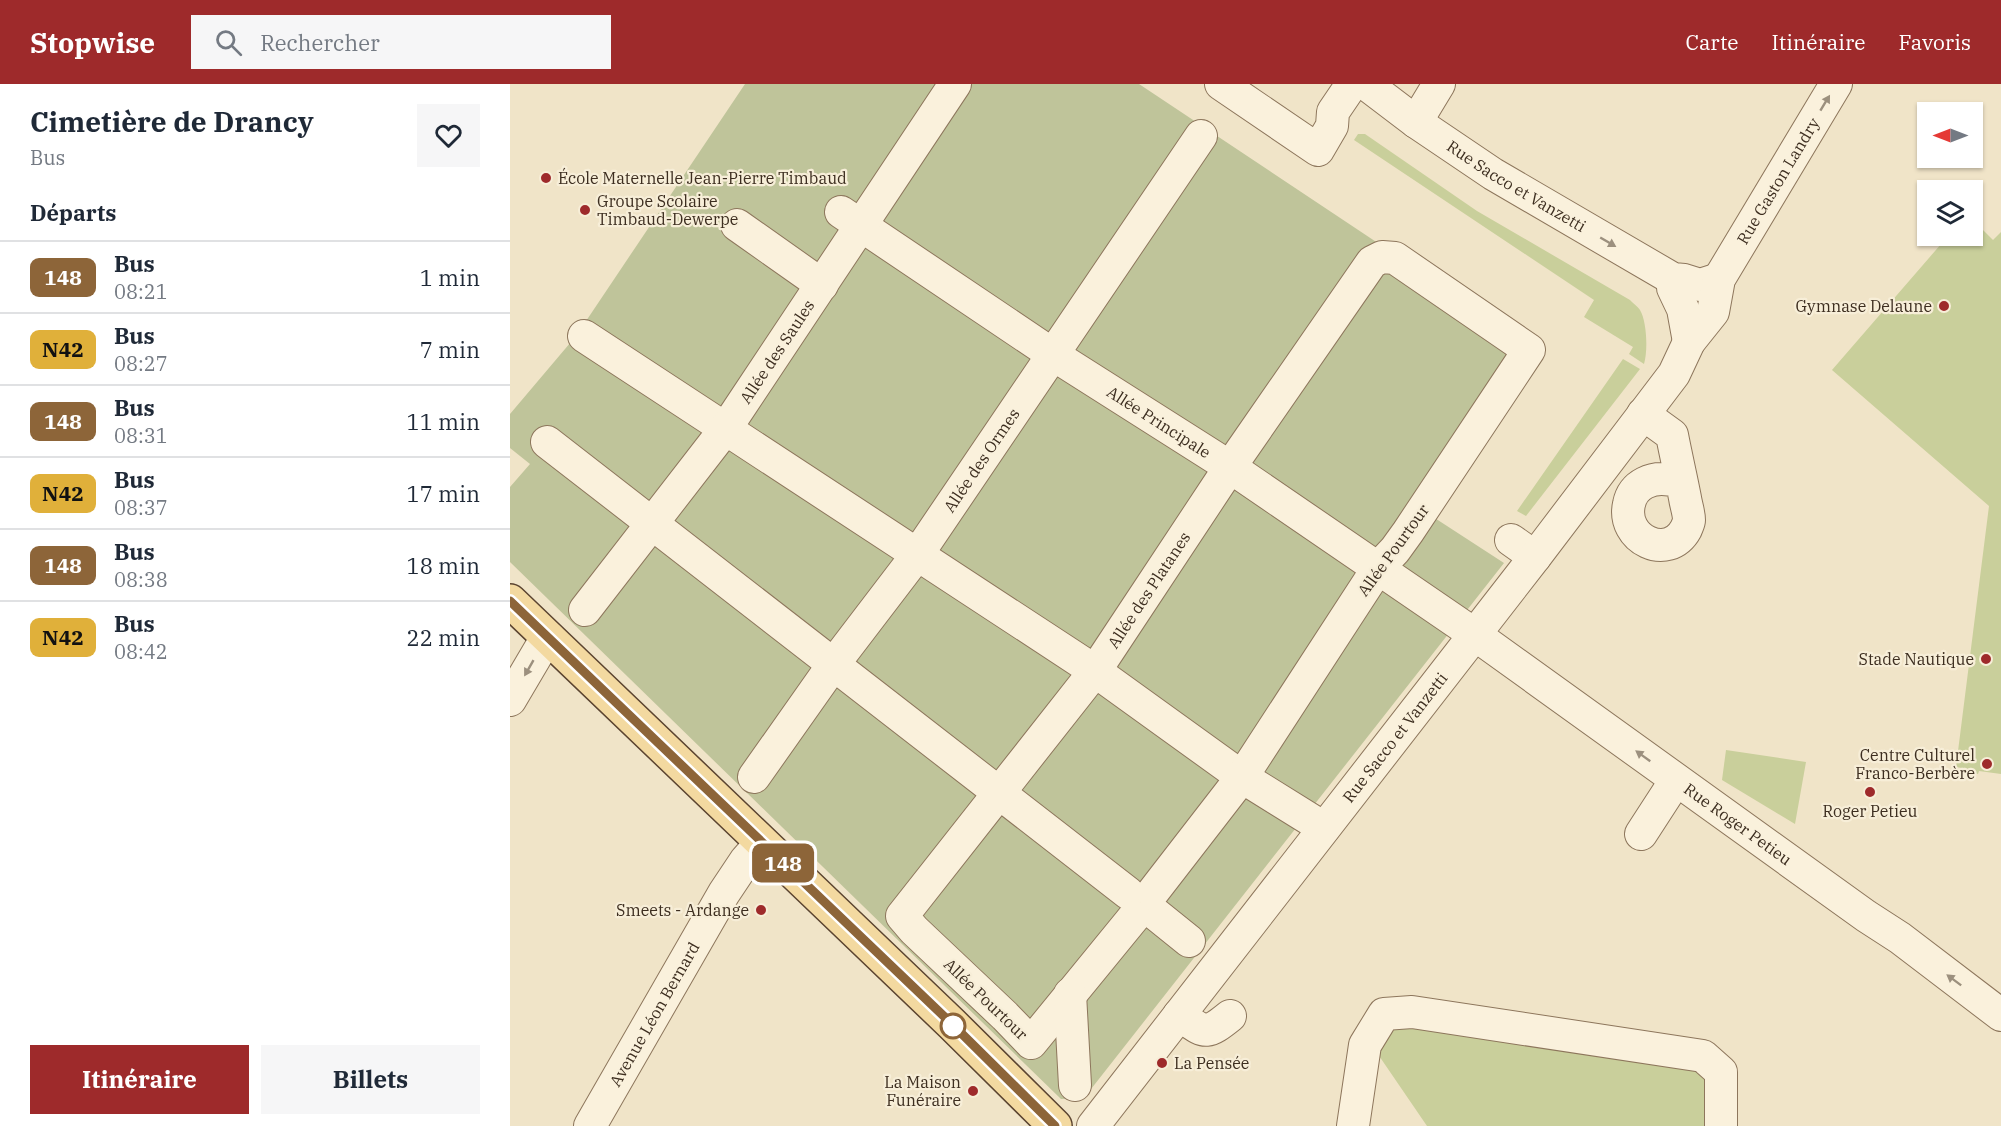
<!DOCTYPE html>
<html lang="fr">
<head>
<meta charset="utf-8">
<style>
  :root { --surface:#fff; --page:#f6f6f7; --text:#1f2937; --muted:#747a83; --line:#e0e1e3; --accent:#9e2a2b }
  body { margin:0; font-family:"IBM Plex Serif",serif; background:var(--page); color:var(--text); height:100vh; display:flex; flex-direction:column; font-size:22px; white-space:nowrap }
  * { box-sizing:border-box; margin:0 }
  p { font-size:20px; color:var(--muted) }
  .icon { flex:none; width:33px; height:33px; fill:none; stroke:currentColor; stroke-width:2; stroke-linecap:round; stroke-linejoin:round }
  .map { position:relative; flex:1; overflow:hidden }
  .details { display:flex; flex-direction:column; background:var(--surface); width:510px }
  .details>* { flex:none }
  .badge { padding:0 12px; border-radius:9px; font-size:21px; line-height:39px }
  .needle { width:39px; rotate:270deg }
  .controls { position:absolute; left:1407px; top:18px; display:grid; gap:12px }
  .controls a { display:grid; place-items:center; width:66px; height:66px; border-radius:0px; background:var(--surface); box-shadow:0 2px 4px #0004; font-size:30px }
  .map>.badge { position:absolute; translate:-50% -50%; box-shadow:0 0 0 3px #fff }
  h2 { padding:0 30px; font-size:22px; line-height:54px }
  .round { display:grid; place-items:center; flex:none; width:63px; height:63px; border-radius:0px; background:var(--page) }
  .summary { display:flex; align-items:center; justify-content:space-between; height:102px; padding:0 30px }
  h1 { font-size:28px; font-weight:700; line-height:45px }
  .cta { display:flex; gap:12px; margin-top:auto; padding:12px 30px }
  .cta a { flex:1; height:69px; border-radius:0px; background:var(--accent); color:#fff; font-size:24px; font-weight:700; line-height:69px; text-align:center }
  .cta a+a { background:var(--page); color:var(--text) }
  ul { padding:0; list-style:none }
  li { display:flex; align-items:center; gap:18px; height:72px; padding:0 30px; border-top:2px solid var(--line) }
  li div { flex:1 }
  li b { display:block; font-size:22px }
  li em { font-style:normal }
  li .badge { min-width:66px; font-weight:700; text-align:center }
  header { display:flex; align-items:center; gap:36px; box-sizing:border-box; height:84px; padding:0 30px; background:var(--accent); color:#fff }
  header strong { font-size:28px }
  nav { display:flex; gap:33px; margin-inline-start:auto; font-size:21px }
  .search { width:420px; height:54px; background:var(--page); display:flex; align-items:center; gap:15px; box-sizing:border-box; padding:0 21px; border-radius:0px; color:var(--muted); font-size:22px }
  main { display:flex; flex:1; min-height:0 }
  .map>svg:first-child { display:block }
  .green { fill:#c9cf9b }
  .cemetery { fill:#bfc49a }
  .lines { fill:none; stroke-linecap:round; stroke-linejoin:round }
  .minor-casing { stroke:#8d765c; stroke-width:34 }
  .major-casing { stroke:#5b4430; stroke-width:36 }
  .minor { stroke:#faf1dc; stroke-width:32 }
  .major { stroke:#f3d9a0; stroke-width:33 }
  .oneway { fill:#9c907e }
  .line-casing { stroke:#fff; stroke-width:14 }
  .line { stroke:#8d6539; stroke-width:9 }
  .poi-dot { fill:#9e2a2b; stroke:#f7eed8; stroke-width:2 }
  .stop-dot { fill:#fff; stroke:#8d6539; stroke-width:3 }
  .labels { text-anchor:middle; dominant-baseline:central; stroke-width:4.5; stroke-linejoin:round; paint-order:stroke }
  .poi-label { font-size:16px; fill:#3d2e20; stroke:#f7eed8; text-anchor:end }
  .street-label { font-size:16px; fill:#3d2e20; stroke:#f7eed8 }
</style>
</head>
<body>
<header>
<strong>Stopwise</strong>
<div class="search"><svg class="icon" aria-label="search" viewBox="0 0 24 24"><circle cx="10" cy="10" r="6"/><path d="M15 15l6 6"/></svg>Rechercher</div>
<nav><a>Carte</a><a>Itinéraire</a><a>Favoris</a></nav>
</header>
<main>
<section class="details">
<div class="summary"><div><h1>Cimetière de Drancy</h1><p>Bus</p></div><a class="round"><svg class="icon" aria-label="heart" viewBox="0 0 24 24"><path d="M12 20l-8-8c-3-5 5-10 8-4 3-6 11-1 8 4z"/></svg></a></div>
<h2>Départs</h2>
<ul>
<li><span class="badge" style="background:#8d6539;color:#fff">148</span><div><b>Bus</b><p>08:21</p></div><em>1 min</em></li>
<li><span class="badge" style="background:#e0b03a;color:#111">N42</span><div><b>Bus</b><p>08:27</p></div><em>7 min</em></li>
<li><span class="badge" style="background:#8d6539;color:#fff">148</span><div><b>Bus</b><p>08:31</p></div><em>11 min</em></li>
<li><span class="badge" style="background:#e0b03a;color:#111">N42</span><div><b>Bus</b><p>08:37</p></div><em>17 min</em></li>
<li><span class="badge" style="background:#8d6539;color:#fff">148</span><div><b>Bus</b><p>08:38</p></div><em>18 min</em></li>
<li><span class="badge" style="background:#e0b03a;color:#111">N42</span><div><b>Bus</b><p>08:42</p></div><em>22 min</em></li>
</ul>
<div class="cta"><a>Itinéraire</a><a>Billets</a></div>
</section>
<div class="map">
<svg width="1491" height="1042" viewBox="0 0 1491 1042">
  <rect width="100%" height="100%" fill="#f0e4c8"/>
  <path class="green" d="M848,50H855L967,127L1120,216C1123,219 1128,223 1130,226C1137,238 1138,267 1134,280L1119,270L1123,263L1074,233L1084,216L844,56Z
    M1463,136L1483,156L1491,148V690L1469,687L1468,690L1464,689V686L1446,683L1479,422L1322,286L1438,152H1462Z
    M1113,275L1130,285L1016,432L1007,427Z
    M1216,666L1296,678L1285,740L1212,696Z
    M878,940L1180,980C1207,998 1201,1013 1201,1042H917L863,963Z"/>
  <path class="cemetery" d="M235,0H629L1027,265L917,429L994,479L574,1014L551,1015L0,478V403L20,380L0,364V330L66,252Z"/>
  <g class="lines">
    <g class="minor-casing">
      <g id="minor">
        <path d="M711,0L808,66L822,42L823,28L842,0"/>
        <path id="s1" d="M856,0L906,38L983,90L1163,195L1174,196L1190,201L1209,195"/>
        <path d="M906,38L929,0"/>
        <path id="s2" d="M331,128L542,270L720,383L964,550L1356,832L1390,854L1491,931"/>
        <path d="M227,141L312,201"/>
        <path d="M1163,195V204L1173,225L1179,258"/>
        <path d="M74,252L585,587L732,693L814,744"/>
        <path d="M1133,330L1162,351C1166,372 1171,393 1175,414C1176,421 1179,429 1179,436C1179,439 1177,442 1176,445C1158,478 1111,455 1119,420C1123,400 1143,392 1161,396"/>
        <path d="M37,358L618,809"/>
        <path d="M1001,456L1025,473"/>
        <path id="s3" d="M75,526L216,344L445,0"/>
        <path d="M0,616L36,555L39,554"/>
        <path id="s4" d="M244,693L323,581L407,471L691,52"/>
        <path d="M1131,750L1166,696"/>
        <path d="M643,828L679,857"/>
        <path id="s5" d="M624,833L521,959L495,932L404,846L392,832L585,587L720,383L862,178L872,173L885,174L1019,266L898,448L885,466L868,484L732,693L643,808"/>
        <path d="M560,910L565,1001"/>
        <path d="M669,931C695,948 694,953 720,932"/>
        <path id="s6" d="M80,1042L214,809L236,776L251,759"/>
        <path id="s7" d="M583,1042L1025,473L1164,290L1179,258L1203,228L1209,195L1326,0"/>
        <path d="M843,1042L855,961L874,930L902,928L1193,972L1211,988V1042"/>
      </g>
    </g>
    <g class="major-casing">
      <path id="major" d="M0,517L442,940L545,1042"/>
    </g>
    <use href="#minor" class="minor"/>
    <use href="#major" class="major"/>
  </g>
  <defs><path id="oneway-solid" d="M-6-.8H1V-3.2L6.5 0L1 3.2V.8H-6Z" transform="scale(1.5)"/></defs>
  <g class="oneway">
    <use href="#oneway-solid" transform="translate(1315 19) rotate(-59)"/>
    <use href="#oneway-solid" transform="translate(1098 158) rotate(30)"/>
    <use href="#oneway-solid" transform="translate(19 584) rotate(120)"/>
    <use href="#oneway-solid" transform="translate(1133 672) rotate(-144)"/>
    <use href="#oneway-solid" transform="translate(1444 896) rotate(-143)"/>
  </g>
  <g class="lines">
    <g class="line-casing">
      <path id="line" d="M0,517L442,940L545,1042"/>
    </g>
    <use href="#line" class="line"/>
  </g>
  <g class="poi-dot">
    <circle cx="36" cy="94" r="6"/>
    <circle cx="75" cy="126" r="6"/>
    <circle cx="1434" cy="222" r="6"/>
    <circle cx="1476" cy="575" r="6"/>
    <circle cx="1477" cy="680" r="6"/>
    <circle cx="1360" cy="708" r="6"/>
    <circle cx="251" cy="826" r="6"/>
    <circle cx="652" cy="979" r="6"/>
    <circle cx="463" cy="1007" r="6"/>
  </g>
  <circle class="stop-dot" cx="443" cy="942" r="12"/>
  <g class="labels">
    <g class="poi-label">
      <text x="48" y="94" text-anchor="start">École Maternelle Jean-Pierre Timbaud</text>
      <text x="87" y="117" text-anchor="start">Groupe Scolaire<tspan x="87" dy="18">Timbaud-Dewerpe</tspan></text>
      <text x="1422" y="222">Gymnase Delaune</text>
      <text x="1464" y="575">Stade Nautique</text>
      <text x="1465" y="671">Centre Culturel<tspan x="1465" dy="18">Franco-Berbère</tspan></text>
      <text x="1360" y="727" text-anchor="middle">Roger Petieu</text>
      <text x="239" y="826">Smeets - Ardange</text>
      <text x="664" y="979" text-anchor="start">La Pensée</text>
      <text x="451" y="998">La Maison<tspan x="451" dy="18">Funéraire</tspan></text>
    </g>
    <g class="street-label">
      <text stroke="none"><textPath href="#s7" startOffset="1172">Rue Gaston Landry</textPath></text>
      <text stroke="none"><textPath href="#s1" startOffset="182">Rue Sacco et Vanzetti</textPath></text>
      <text stroke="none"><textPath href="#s3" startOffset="322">Allée des Saules</textPath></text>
      <text stroke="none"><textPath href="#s2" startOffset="381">Allée Principale</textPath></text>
      <text stroke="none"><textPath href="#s4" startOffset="390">Allée des Ormes</textPath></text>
      <text transform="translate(883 466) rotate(-54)">Allée Pourtour</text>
      <text stroke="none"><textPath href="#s5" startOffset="753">Allée des Platanes</textPath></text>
      <text stroke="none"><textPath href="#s7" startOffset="492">Rue Sacco et Vanzetti</textPath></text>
      <text stroke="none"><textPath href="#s2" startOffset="1086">Rue Roger Petieu</textPath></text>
      <text transform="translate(476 915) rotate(44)">Allée Pourtour</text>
      <text stroke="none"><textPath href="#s6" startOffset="129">Avenue Léon Bernard</textPath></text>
    </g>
  </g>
</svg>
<div class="controls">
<a><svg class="needle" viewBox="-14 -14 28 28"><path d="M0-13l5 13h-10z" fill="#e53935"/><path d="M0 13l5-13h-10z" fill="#747a83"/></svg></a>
<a><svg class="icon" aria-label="layers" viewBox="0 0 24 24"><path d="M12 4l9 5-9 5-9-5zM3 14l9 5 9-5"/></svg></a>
</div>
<b class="badge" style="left:273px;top:779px;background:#8d6539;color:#fff">148</b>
</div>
</main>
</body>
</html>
